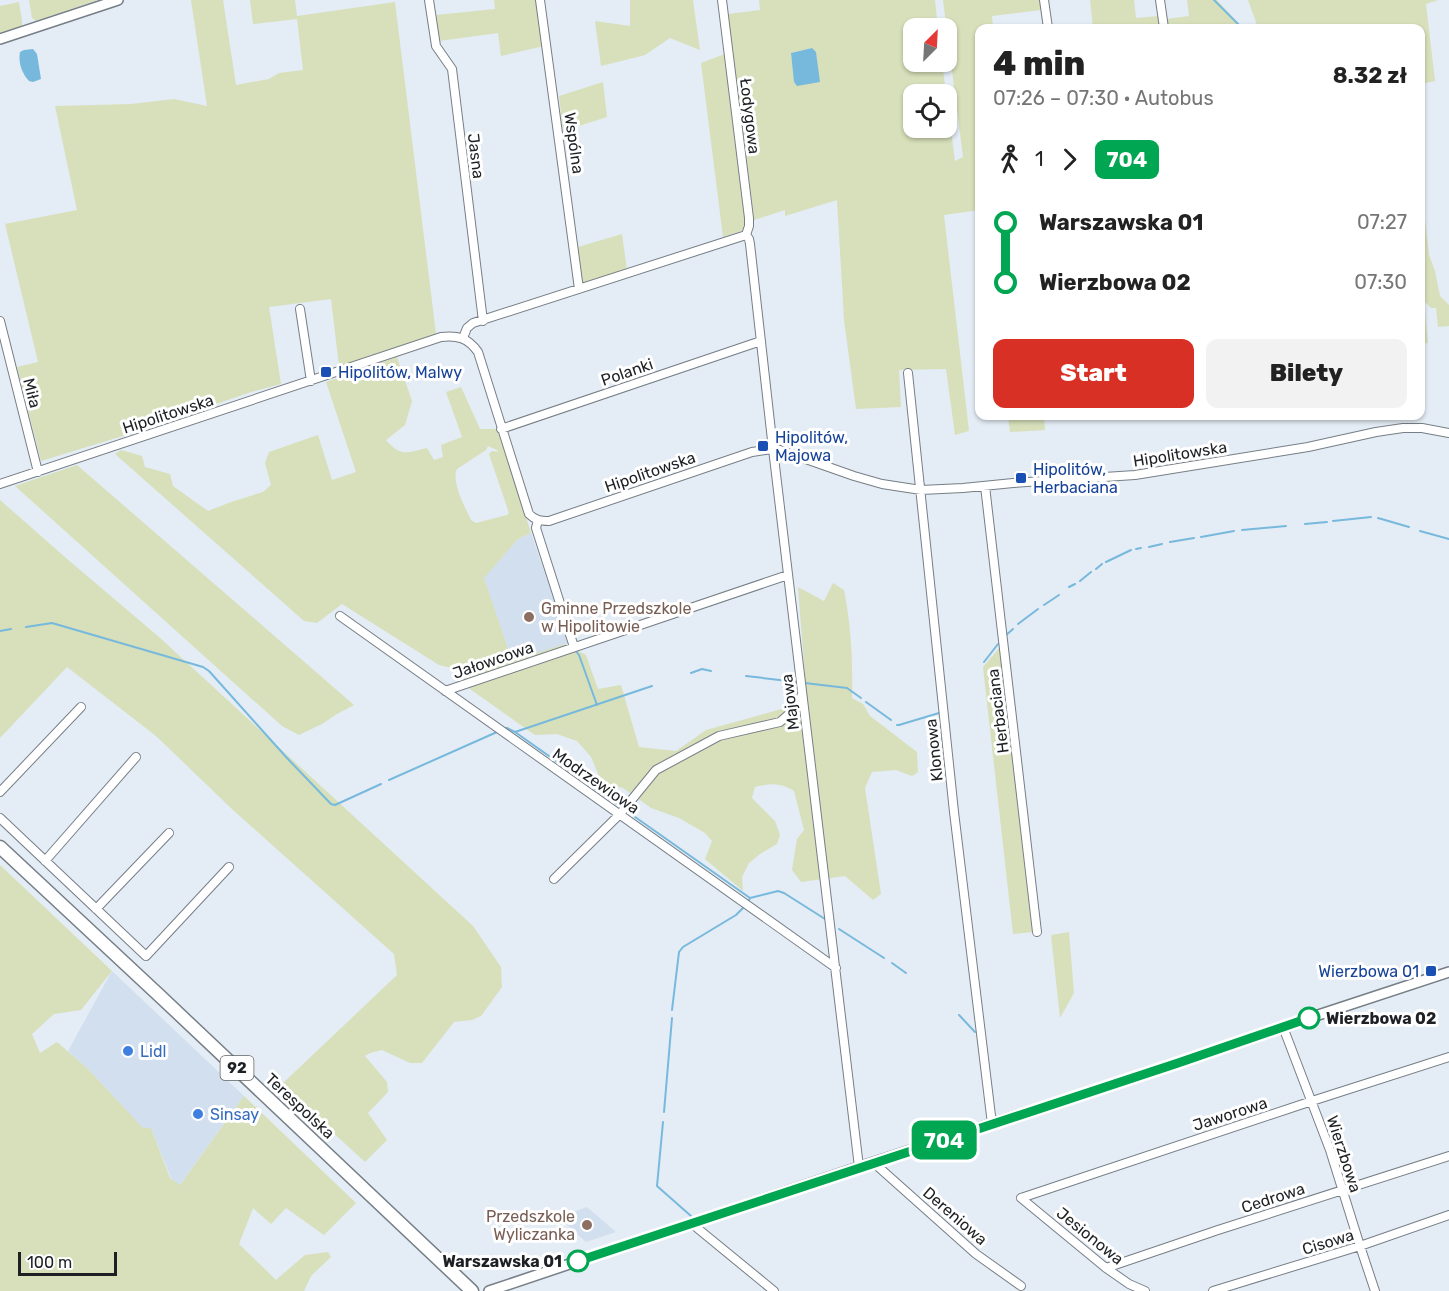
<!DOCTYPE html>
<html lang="pl">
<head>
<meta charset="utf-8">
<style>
  :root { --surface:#fff; --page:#f2f2f2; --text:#222; --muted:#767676; --accent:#d93025 }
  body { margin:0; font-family:Rubik,sans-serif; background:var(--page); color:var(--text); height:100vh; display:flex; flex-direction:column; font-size:22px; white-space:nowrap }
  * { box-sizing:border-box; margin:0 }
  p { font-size:20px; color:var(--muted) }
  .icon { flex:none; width:33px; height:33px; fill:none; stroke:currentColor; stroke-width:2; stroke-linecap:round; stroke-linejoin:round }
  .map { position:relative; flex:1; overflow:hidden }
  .panel { position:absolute; left:975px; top:24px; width:450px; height:396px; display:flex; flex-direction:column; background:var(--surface); border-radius:12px; box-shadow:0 2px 4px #0004 }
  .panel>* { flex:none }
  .badge { padding:0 12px; border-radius:9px; font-size:21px; line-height:39px }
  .needle { width:39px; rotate:24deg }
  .buttons { position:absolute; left:903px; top:18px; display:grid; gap:12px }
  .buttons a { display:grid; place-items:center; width:54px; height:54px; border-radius:12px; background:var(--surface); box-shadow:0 2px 4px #0004; font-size:30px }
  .scale { position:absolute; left:18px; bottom:15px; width:99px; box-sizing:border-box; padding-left:6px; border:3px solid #1e2124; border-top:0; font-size:16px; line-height:21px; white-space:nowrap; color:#1e2124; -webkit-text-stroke:4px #fff; paint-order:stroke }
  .map>.badge { position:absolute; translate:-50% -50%; box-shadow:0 0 0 3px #fff }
  .legs { display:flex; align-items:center; gap:9px; height:66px; padding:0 18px; font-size:20px }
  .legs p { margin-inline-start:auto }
  .overview { display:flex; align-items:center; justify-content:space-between; height:102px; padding:0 18px }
  h1 { font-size:33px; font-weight:800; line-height:45px }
  .cta { display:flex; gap:12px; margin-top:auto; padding:12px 18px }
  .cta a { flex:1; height:69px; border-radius:12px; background:var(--accent); color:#fff; font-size:24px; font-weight:800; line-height:69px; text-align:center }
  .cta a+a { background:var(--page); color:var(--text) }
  ul { padding:0 18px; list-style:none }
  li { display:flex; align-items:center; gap:21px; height:60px; font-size:22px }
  li i { display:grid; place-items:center; width:9px; height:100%; margin:0 8px; background:currentColor }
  li i::after { content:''; width:15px; height:15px; margin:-8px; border:4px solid; border-radius:50%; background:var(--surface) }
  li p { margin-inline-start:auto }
  li:first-child i { background:linear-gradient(#0000 50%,currentColor 0) }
  li:last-child i { background:linear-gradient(currentColor 50%,#0000 0) }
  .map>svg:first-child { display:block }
  .built { fill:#d2dfee }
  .green { fill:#d7e0ba; fill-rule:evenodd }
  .water { fill:#77b9dd }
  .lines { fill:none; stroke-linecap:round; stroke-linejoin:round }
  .stream { stroke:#77b9dd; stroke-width:2 }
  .minor-casing { stroke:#767e86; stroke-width:10 }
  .tertiary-casing { stroke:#767e86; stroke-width:12 }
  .primary-casing { stroke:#767e86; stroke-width:15 }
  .minor { stroke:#fff; stroke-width:8 }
  .tertiary { stroke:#fff; stroke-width:9 }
  .primary { stroke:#fff; stroke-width:12 }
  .line-1-casing { stroke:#fff; stroke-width:14 }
  .line-1 { stroke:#00a651; stroke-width:9 }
  .transit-dot { fill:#1a4fb4; stroke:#fff; stroke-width:2 }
  .education-dot { fill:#8d6e63; stroke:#fff; stroke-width:2 }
  .stop-1-dot { fill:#fff; stroke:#00a651; stroke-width:3 }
  .shop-dot { fill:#3f7fe0; stroke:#fff; stroke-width:2 }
  .labels { text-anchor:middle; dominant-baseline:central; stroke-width:6; stroke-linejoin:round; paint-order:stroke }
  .shield { fill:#fff; stroke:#626466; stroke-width:1.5 }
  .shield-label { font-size:15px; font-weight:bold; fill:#1e2124 }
  .street-label { font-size:16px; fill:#1e2124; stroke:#fff }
  .transit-label { font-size:16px; fill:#164399; stroke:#fff; text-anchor:start }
  .education-label { font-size:16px; fill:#785e54; stroke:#fff; text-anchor:start }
  .stop-label { font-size:16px; font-weight:bold; fill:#1e2124; stroke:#fff; text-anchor:start }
  .shop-label { font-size:16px; fill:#366cbe; stroke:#fff; text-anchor:start }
</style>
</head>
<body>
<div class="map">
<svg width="1449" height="1291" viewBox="0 0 1449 1291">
  <rect width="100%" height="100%" fill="#e4ecf5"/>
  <path class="built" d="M531,533L569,643L512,662L483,578L518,539Z
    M112,971L244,1096L179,1186L171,1178L151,1128L143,1129L88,1069L68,1051Z
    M587,1207L616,1232L586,1242L558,1217Z"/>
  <path class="green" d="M29,0H98L36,21L32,18Z
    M191,0H223L236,85L269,79L279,73L303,70L297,19L253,24L250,0H295L297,16L395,2L436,334L339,366L331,299L269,307L281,384L251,392L126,435L41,461L17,367L38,362L5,224L77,210L55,106L131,104L174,99L207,106Z
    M494,0H537L544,46L501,56L498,33L439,41L436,15L495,9Z
    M630,0H693L700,50L670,38L645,55L601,66L595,21L630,26Z
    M759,0H935L938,28H914V62H942L955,161L963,157L943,0H1039L1041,10L992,16L993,28H980L979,210L944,215L969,431L955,435L946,369L899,370L901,407L856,409L844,320L837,200L785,216V210L754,220L728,14L760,10ZM812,48L795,84L791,53ZM914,94H946V128H914Z
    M1090,0H1134L1136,18L1159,16L1160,28H1093Z
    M1187,0H1217L1243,28H1168L1167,19L1189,16Z
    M1248,0H1438L1426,4L1435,81L1421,84L1420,28H1369V27L1366,28H1258Z
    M19,2L22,21V26L0,33V6Z
    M725,54L746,220V228L741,231L723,237L701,63Z
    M603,82L607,117L563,131L559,96Z
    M1420,175L1429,255L1435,271L1440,296L1449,305V326L1438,327L1436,308H1431L1424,301L1428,343L1421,344Z
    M622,234L627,270L583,284L578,247Z
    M397,357L412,401L405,425L386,440C401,457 406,453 427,448L434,460L443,457L441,445L462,437L446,392L461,387L480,429H498L531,533L518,539L484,578L512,661L565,644L586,655L598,689L621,685L639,747L676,751L706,730L807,702L798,587L824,601L833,583L844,590C851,625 853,661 852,698L863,704L870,716L917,752L918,772L912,776L896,770L872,772L865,788L881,894L873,900L845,876L801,882L792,870L797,839L804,830L794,791C781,783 771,783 755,787L752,798L775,821L780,835L777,844L760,854L749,863L742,877L743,891L705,859L712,841L705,833L679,818L651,808L623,788L611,785L599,776L591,757L577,741L557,734L535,735L467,687L464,671L439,665L342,604L317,623L304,621L115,454L121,450L142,456L145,467L170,474L173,486L208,511L231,502L263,492L271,485L265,463L269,452L318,435L332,480L356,472L326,382ZM488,446L497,450L498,452L492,451L489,454L509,513L507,515L476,523L471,520C465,507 451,482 457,469L486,450Z
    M1008,416H1044L1045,430L1010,432Z
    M77,465L354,705L337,714L322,724L299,735L282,726L15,486Z
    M0,500L66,558L159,637L473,926L501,967L502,987L481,1016L472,1020L454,1022L422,1063H410L382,1050L370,1053L365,1056L387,1082L388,1092L368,1113L387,1140L365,1162L281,1085L397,975L394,954L233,810L156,736L67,667L0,738Z
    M1001,646L1002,667L1033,932L1013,934L983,667Z
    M0,865L112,971L81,1010L54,1014L32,1034L40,1053L57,1042L88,1069L143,1128H151L170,1178L180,1185L244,1096L356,1203L324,1235L286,1208L271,1224L253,1208L239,1244L276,1280L305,1255L328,1252L331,1257L311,1276L304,1291H0Z
    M1069,932L1074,993L1060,1018L1051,935Z"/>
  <path class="water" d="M812,48L816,52L820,82L797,86L794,82L791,53Z
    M33,49L37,54L41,79L33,82L29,81C22,73 18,63 20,52L24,50Z"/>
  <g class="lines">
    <path class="stream" d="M1214,0L1242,28
      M1420,200L1424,201
      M1378,518L1409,527
      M1333,521L1371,517
      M1305,524L1327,522
      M1242,530L1286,526
      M1420,531L1449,539
      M1201,537L1234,531
      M1170,542L1194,538
      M1149,547L1162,544
      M1136,549L1141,548
      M1106,562L1131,550
      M1096,569L1102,564
      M1080,581L1091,572
      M1069,587L1075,584
      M1044,605L1059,595
      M1018,624L1038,609
      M26,627L52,623L203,667L209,671L287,758L331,804L335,805L381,784
      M0,631L11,629
      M1005,636L1013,629
      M575,650L579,655L597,705
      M984,662L998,644
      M691,673L702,669L711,671
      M746,676L797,682
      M805,683L847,688L861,698
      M866,702L891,720
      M897,725H899L939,713
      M503,728H507L515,732L621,807
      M515,732L652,686
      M389,780L497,732
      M628,812L750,898
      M748,902L750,898L778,891L784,893L825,919
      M839,929L884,958
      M892,963L906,973
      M672,1010L679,952L683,947L736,915L744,907
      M959,1015L975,1032
      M664,1112L672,1018
      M663,1122L657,1186L691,1216"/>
    <g class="minor-casing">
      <path id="minor" d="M429,0L436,46L452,69L483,321
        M540,0L579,289
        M722,0L749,218V226L746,235
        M1044,0L1048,28
        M1160,0L1164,28
        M746,235L749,239L750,244L773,449L859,1167
        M300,309L311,381
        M0,321L38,472
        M463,338L467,328L473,323L746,235
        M908,373L954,812L992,1124
        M501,429L761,341
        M0,484L441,337C458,335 468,338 478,352L529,514C535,520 540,521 549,521L752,452L773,449L780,450L854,476L882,484L921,490L963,488L1013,483L1135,475L1308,447L1376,432L1403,428H1422L1449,433
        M985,486L1037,932
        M538,520L536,528L574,647
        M340,616L836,968
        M445,691L788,575
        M0,792L81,707
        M0,818L146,956L229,867
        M45,861L136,757
        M554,879L620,814L656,770L719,736L780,722L797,707L802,694
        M96,909L169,833
        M1283,1027L1330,1150L1360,1246L1375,1291
        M874,1163L976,1254L1021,1286
        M1021,1198L1312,1101L1449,1057
        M1021,1198L1106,1268L1129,1284L1145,1291
        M691,1223L774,1291
        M1106,1268L1218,1230L1449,1156
        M1213,1291L1360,1246L1449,1215"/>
    </g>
    <g class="tertiary-casing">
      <path id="tertiary" d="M0,39L118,0
        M489,1291L859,1167L1178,1063L1294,1023L1449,972"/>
    </g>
    <g class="primary-casing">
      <path id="primary" d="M0,847L162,998L472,1291"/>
    </g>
    <use href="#minor" class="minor"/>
    <use href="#tertiary" class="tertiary"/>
    <use href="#primary" class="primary"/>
  </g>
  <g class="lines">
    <g class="line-1-casing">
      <path id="line-1" d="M578,1261L1178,1063L1309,1018"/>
    </g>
    <use href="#line-1" class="line-1"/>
  </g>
  <g class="transit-dot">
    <rect x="320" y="366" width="12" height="12" rx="3"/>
    <rect x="757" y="440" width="12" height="12" rx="3"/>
    <rect x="1015" y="472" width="12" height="12" rx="3"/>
    <rect x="1425" y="965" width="12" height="12" rx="3"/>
  </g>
  <g class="education-dot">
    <circle cx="529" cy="617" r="6"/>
    <circle cx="587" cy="1225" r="6"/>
  </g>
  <g class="stop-1-dot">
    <circle cx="1309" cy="1018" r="10"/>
    <circle cx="578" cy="1261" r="10"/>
  </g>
  <g class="shop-dot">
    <circle cx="128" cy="1051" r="6"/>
    <circle cx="198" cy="1114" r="6"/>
  </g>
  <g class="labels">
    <rect class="shield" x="220.5" y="1056" width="33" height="24" rx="4.5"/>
    <g class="shield-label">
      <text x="237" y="1068">92</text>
    </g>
    <g class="street-label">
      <text transform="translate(750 116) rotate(83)">Łodygowa</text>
      <text transform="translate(574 143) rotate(82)">Wspólna</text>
      <text transform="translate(476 156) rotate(83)">Jasna</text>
      <text transform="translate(627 372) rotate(-19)">Polanki</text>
      <text transform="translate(32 393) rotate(76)">Miła</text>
      <text transform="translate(168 414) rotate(-18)">Hipolitowska</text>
      <text transform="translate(1180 454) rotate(-9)">Hipolitowska</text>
      <text transform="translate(650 472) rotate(-19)">Hipolitowska</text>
      <text transform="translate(493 660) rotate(-19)">Jałowcowa</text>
      <text transform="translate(790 702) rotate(-97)">Majowa</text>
      <text transform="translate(998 711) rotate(-97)">Herbaciana</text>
      <text transform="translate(934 750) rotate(-96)">Klonowa</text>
      <text transform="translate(596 781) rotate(35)">Modrzewiowa</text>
      <text transform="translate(300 1106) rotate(43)">Terespolska</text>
      <text transform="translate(1230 1114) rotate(-18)">Jaworowa</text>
      <text transform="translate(1344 1154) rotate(72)">Wierzbowa</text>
      <text transform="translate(1273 1198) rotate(-18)">Cedrowa</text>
      <text transform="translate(955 1216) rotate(41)">Dereniowa</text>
      <text transform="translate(1090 1236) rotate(39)">Jesionowa</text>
      <text transform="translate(1328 1242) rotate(-17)">Cisowa</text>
    </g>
    <g class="transit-label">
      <text x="338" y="372">Hipolitów, Malwy</text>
      <text x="775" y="437">Hipolitów,<tspan x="775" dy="18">Majowa</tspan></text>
      <text x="1033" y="469">Hipolitów,<tspan x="1033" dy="18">Herbaciana</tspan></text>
      <text x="1419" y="971" text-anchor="end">Wierzbowa 01</text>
    </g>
    <g class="education-label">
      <text x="541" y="608">Gminne Przedszkole<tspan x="541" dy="18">w Hipolitowie</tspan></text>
      <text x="575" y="1216" text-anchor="end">Przedszkole<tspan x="575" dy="18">Wyliczanka</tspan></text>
    </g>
    <g class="stop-label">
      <text x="1326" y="1018">Wierzbowa 02</text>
      <text x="562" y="1261" text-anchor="end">Warszawska 01</text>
    </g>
    <g class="shop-label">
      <text x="140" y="1051">Lidl</text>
      <text x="210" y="1114">Sinsay</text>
    </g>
  </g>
</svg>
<div class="buttons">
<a><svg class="needle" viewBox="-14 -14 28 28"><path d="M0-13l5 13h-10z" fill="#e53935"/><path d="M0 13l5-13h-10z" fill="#767676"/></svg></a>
<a><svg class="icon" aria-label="locate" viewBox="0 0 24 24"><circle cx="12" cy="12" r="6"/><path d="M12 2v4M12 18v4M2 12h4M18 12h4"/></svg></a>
</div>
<div class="scale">100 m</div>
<b class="badge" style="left:944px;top:1140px;background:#00a651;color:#fff">704</b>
<section class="panel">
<div class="overview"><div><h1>4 min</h1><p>07:26 – 07:30 · Autobus</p></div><b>8.32 zł</b></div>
<div class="legs"><svg class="icon" aria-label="walk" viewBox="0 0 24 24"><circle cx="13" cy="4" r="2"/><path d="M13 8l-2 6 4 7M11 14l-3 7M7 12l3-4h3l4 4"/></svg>1<svg class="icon" aria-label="forward" viewBox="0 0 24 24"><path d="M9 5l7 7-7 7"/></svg><b class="badge" style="background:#00a651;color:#fff">704</b></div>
<ul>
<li><i style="color:#00a651"></i><b>Warszawska 01</b><p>07:27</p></li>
<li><i style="color:#00a651"></i><b>Wierzbowa 02</b><p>07:30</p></li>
</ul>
<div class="cta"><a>Start</a><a>Bilety</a></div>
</section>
</div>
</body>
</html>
